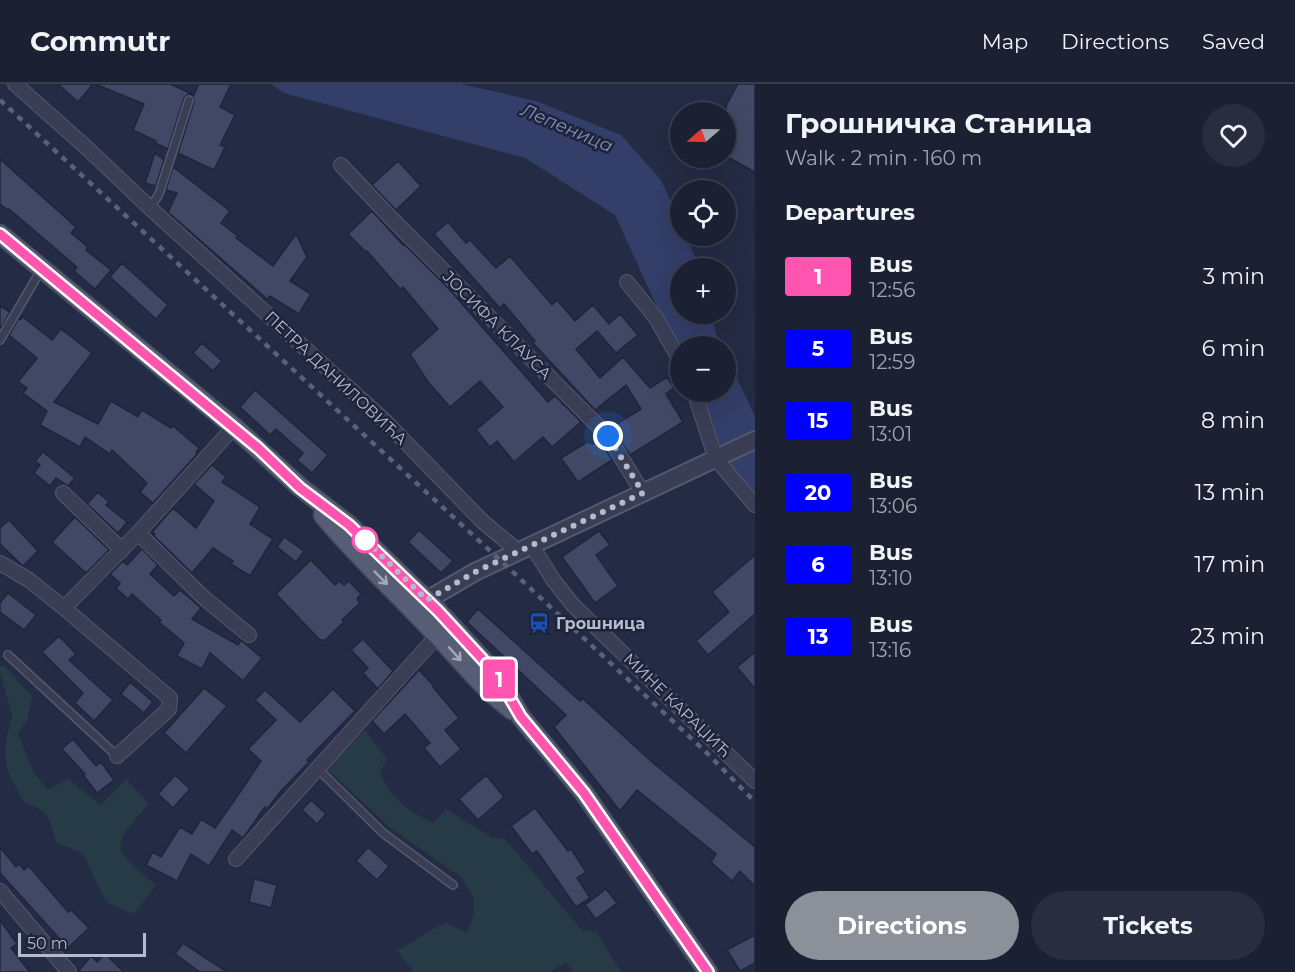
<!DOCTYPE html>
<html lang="en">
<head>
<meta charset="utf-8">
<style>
  :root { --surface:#1b2033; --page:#282d3f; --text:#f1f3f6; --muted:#a0a3ac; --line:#393e4e; --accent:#8c9099 }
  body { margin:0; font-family:Montserrat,sans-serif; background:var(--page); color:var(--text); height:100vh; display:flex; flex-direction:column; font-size:22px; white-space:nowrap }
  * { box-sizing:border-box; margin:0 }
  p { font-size:20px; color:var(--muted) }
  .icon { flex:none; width:33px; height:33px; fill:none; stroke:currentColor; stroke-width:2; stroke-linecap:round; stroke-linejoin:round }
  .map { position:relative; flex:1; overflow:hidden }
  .side { display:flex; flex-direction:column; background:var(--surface); width:540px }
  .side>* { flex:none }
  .badge { padding:0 12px; border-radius:4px; font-size:21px; line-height:39px }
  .needle { width:39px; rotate:250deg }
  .fabs { position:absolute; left:670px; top:18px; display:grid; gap:12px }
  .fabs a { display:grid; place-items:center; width:66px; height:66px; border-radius:50%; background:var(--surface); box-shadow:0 6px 24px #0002,0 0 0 2px var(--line); font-size:30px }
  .scale { position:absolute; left:18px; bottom:15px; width:128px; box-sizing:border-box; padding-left:6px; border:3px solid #b6bacd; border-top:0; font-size:16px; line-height:21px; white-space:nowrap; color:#b6bacd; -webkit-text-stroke:4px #1d2339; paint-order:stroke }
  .you { position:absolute; width:30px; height:30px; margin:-15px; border:4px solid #fff; border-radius:50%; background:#1a73e8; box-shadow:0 0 0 9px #1a73e833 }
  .map>.badge { position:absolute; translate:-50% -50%; box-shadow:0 0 0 3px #fff }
  h2 { padding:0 30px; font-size:22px; line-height:54px }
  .round { display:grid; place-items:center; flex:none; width:63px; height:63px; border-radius:32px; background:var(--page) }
  .headline { display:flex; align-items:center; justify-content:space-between; height:102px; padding:0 30px }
  h1 { font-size:28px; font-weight:700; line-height:45px }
  .cta { display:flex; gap:12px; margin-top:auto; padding:12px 30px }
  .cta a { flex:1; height:69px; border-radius:36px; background:var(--accent); color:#fff; font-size:24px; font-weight:700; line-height:69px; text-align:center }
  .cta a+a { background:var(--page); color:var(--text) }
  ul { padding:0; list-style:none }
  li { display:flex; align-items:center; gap:18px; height:72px; padding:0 30px }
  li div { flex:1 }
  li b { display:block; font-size:22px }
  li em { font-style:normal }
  li .badge { min-width:66px; font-weight:700; text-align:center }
  header { display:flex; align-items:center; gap:36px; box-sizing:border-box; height:84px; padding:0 30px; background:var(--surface); border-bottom:2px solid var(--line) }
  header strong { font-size:28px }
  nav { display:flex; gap:33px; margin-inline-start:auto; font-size:21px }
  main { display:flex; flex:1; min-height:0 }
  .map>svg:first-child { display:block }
  .green { fill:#263b45 }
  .water { fill:#333e69 }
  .building { fill:#404865; stroke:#1f253b; stroke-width:1.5 }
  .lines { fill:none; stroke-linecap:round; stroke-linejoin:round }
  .service-casing { stroke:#54596e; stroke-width:10 }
  .minor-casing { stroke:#54596e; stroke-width:16 }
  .tertiary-casing { stroke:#54596e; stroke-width:20 }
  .primary-casing { stroke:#42475d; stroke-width:21 }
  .service { stroke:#393e54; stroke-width:7 }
  .minor { stroke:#393e54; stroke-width:14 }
  .tertiary { stroke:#393e54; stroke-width:16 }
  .primary { stroke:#575d74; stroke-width:18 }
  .rail { stroke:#5a617b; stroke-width:4.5; stroke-dasharray:6 6; stroke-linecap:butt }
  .oneway { stroke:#a3a7bb }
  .line-casing { stroke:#fff; stroke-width:14 }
  .line { stroke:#ff54af; stroke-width:9 }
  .walk { stroke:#b6bacd; stroke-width:6; stroke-dasharray:0 10.8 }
  .stop-dot { fill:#fff; stroke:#ff54af; stroke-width:3 }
  .labels { text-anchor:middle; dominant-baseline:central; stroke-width:5; stroke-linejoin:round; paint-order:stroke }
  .street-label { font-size:16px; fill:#b6bacd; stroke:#1d2339 }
  .poi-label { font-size:16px; font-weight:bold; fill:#b6bacd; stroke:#1d2339; text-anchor:start }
  .water-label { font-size:18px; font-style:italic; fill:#828fbc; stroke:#1d2339 }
</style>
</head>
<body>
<header>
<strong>Commutr</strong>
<nav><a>Map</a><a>Directions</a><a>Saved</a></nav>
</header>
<main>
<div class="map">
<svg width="755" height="888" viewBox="0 0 755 888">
  <rect width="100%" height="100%" fill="#242b44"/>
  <path class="green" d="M4,581L32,613L27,636L18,649L32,685L47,706L68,695L101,721L126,695L149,720C109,764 111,764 156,801L134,830L106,818L83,770L56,758C50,736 49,726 25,719C3,683 0,674 12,632L0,588V583Z
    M365,646L387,675L380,688C393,718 405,723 432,739L446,725L492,754H504L581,845L597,849L621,888H573L566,878L549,888H414L397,867L445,838L467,849L474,830V814L461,793L389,743L326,684Z"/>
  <path class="water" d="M271,0H461L536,17L621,51L661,96L681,141V152H686L698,180L699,184H681V230H711L716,250L722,262H681V275L615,131L525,74L284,9Z
    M726,271L755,332V415L730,384L697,308H726Z"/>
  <path class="building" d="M58,0H93L78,18Z
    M95,0H170L194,11L199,0H231L220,23L235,31L220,61L225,63L214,86L178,69L194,18L193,12L188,10L184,14L168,65L155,59L156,57L133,46L144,20Z
    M738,0H755V88L726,72V22Z
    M155,69L164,76L156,102L145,99Z
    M0,75L76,143L71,149L88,163L86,166L111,186L95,205L74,187L77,183L9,125L8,126L0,120Z
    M398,77L421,102L396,126L372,101Z
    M173,83L230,127L221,139L238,152L236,154L273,182L296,150L307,173L290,197L311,210L299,230L270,212L267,215L168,128L177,109L166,106Z
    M372,127L403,161L404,160L448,204L548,318L555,312L581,338L552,363L543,353L514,378L497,357L490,363L476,346L503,323L480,297L450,323L428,298L410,270L438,245L403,203L400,205L367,167L366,168L348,150Z
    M448,138L466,159L470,156L496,184L510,172L552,221L557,216L575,237L593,221L609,240L620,230L638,251L616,269L597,247L576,265L600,294L623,273L650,304L667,293L674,304L666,310L683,338L630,371L612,343L641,325L626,301L595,326L533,259L535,257L504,220L500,224L434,150Z
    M122,179L168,221L156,235L110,193Z
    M0,222L10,228L1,244L0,243Z
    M23,233L52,256L61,245L92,269L54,318L98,340L111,317L138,333L142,326L171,344L173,342L199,364L196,368L198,369L153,419L140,408L147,399L112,366L110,370L85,353L80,363L40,341L47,327L23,309L27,304L18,298L37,274L9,251L19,234L21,235Z
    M202,259L222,277L213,287L193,269Z
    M255,306L328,371L312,389L297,376L303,369L276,345L270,351L240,323Z
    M599,356L612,376L578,398L561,374L587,358L593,360Z
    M43,368L75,394L68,402L56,394L50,402L34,389L40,381L35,377Z
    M212,381L226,393L222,398L260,423L250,440L273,455L250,492L231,480L233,477L213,464L192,489L154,452L155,450L152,448L173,424L196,444L214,417L194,400Z
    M98,408L109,418L106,421L127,438L118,449L87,420Z
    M75,433L109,466L86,489L52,458Z
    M9,436L38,467L23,482L0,460V444Z
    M419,446L453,477L441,489L408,458Z
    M599,447L610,461L596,471L618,502L595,519L562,473Z
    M284,453L304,467L296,478L277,463Z
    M142,465L158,481L150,490L174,512L180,506L201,524L192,535L238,561L241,556L262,574L243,597L210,569L202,585L177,572L184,559L159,538L161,536L132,510L128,515L116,504L120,499L110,490L123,477L127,481Z
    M755,471V530L708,571L696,557L729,528L712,508Z
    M311,476L335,501L339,497L344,501L349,497L361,510L357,515L360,519L342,536L344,538L325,556H320L276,510Z
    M8,509L36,531L24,546L0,528V519Z
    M478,525L580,617L582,614L652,678L755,763V802L740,787L732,797L711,778L716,770L637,706L620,727L554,643L566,631L467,538Z
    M59,552L76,570L69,576L113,616L94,637L75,619L83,609L42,568Z
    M363,555L393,587L378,605L363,589L368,584L351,566Z
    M755,568V605L737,583Z
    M419,586L434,602L433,603L459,634L445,646L461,665L440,683L424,664L430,659L405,630L384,650L372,637Z
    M130,598L153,618L144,629L121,610Z
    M204,604L227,622L186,669L164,649Z
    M333,605L355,627L307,676L309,678L281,707L267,725L265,723L243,754L232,746L209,782L191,770L177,797L146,781L153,768L161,773L180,743L192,750L201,735L215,744L243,704L261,677L248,665L276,636L255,616L265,606L300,638Z
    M73,655L96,682L101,678L114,696L97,709L83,691L85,690L62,665Z
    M175,691L190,705L173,724L158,710Z
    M486,691L504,713L478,736L459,715Z
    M311,716L326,730L317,740L302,726Z
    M535,724L568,767L571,765L586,788L577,794L590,814L576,823L537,767L532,770L511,742Z
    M0,763L16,783L19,780L24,786L29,782L68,828L71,826L89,844L68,864L0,789Z
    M368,763L389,782L377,796L356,777Z
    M254,795L277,801L271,824L249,818Z
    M606,805L617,819L596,835L585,821Z
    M0,836L17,860L11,864L30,888H0Z
    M755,851V879L740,887L727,866Z
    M183,859L227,888H200L175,870Z
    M105,870L124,888H78L91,872L97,878Z"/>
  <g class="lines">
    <g class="service-casing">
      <path id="service" d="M150,124L159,110L189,16
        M0,256L41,186
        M8,571L117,672
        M317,684L383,749L453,801"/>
    </g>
    <g class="minor-casing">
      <path id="minor" d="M15,0L88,65L150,124L385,337L482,437L519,468
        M341,81L394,137L608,352L643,409
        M627,198L656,234L681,278
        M694,308L716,375L755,421
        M63,409L122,466
        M138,449L203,513L249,551
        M532,462L554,497L573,521L755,697
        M0,479L29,496L64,524
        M117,672L169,625L170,614L64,524L138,449L234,343
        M236,775L438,551
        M0,807L69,888"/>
    </g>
    <g class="tertiary-casing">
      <path id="tertiary" d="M418,524L427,516L475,488L755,356"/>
    </g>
    <g class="primary-casing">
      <path id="primary" d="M0,150L234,343L300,403L349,441L438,527L496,590L521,633L584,709L708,888
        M323,431C356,471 395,507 431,545C459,573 480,602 512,626"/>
    </g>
    <use href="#service" class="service"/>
    <use href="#minor" class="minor"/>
    <use href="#tertiary" class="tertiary"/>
    <use href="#primary" class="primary"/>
    <path class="rail" d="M0,16L500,476L708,670L755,718"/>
  </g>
  <defs><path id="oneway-shaft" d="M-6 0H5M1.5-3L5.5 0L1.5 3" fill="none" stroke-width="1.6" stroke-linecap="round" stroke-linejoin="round" transform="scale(1.5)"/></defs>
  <g class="oneway">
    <use href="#oneway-shaft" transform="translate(381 494) rotate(45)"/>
    <use href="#oneway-shaft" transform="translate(455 570) rotate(48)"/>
  </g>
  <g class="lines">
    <g class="line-casing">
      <path id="line" d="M0,150L258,364L300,404L349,441L438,527L496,590L521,633L584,709L708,888"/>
    </g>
    <use href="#line" class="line"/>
    <path class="walk" d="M365,456L362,453L427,516L475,488L643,409L608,352"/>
  </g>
  <defs>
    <g id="station-bare" transform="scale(1.62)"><path d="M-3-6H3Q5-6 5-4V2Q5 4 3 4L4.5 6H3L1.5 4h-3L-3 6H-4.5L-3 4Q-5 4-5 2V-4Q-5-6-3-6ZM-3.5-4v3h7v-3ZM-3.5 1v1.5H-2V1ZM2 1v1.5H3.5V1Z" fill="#1a4fb4" stroke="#1d2339" stroke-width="2.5" paint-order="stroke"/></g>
  </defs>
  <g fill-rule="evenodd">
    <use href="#station-bare" x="539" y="539"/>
  </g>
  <circle class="stop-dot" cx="365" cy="456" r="12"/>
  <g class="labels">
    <g class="street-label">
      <text transform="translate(497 241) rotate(45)">ЈОСИФА КЛАУСА</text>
      <text transform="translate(336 294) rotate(43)">ПЕТРА ДАНИЛОВИЋА</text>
      <text transform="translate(677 621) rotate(44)">МИНЕ КАРАЏИЋ</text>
    </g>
    <g class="poi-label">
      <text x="556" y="539">Грошница</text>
    </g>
    <g class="water-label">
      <text transform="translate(567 44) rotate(23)">Лепеница</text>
    </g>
  </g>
</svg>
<div class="fabs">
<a><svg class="needle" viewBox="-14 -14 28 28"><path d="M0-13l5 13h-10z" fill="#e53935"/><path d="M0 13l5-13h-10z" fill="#a0a3ac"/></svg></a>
<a><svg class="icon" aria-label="locate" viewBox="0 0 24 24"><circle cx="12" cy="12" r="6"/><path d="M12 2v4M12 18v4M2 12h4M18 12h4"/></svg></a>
<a>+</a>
<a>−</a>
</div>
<div class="scale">50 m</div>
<div class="you" style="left:608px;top:352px"></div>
<b class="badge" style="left:499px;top:595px;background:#ff54af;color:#fff">1</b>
</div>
<section class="side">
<div class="headline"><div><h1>Грошничка Станица</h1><p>Walk · 2 min · 160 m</p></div><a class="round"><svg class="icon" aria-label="heart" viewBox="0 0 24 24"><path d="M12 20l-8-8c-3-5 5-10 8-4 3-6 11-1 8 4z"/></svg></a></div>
<h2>Departures</h2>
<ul>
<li><span class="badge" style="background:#ff54af;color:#fff">1</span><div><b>Bus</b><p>12:56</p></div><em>3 min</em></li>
<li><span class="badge" style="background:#00f;color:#fff">5</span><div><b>Bus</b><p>12:59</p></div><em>6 min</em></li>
<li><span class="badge" style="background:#00f;color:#fff">15</span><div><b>Bus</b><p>13:01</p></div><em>8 min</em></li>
<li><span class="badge" style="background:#00f;color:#fff">20</span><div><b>Bus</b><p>13:06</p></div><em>13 min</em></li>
<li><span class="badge" style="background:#00f;color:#fff">6</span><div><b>Bus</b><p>13:10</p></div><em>17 min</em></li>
<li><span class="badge" style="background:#00f;color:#fff">13</span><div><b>Bus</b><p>13:16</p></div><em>23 min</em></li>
</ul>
<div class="cta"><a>Directions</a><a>Tickets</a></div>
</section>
</main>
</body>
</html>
